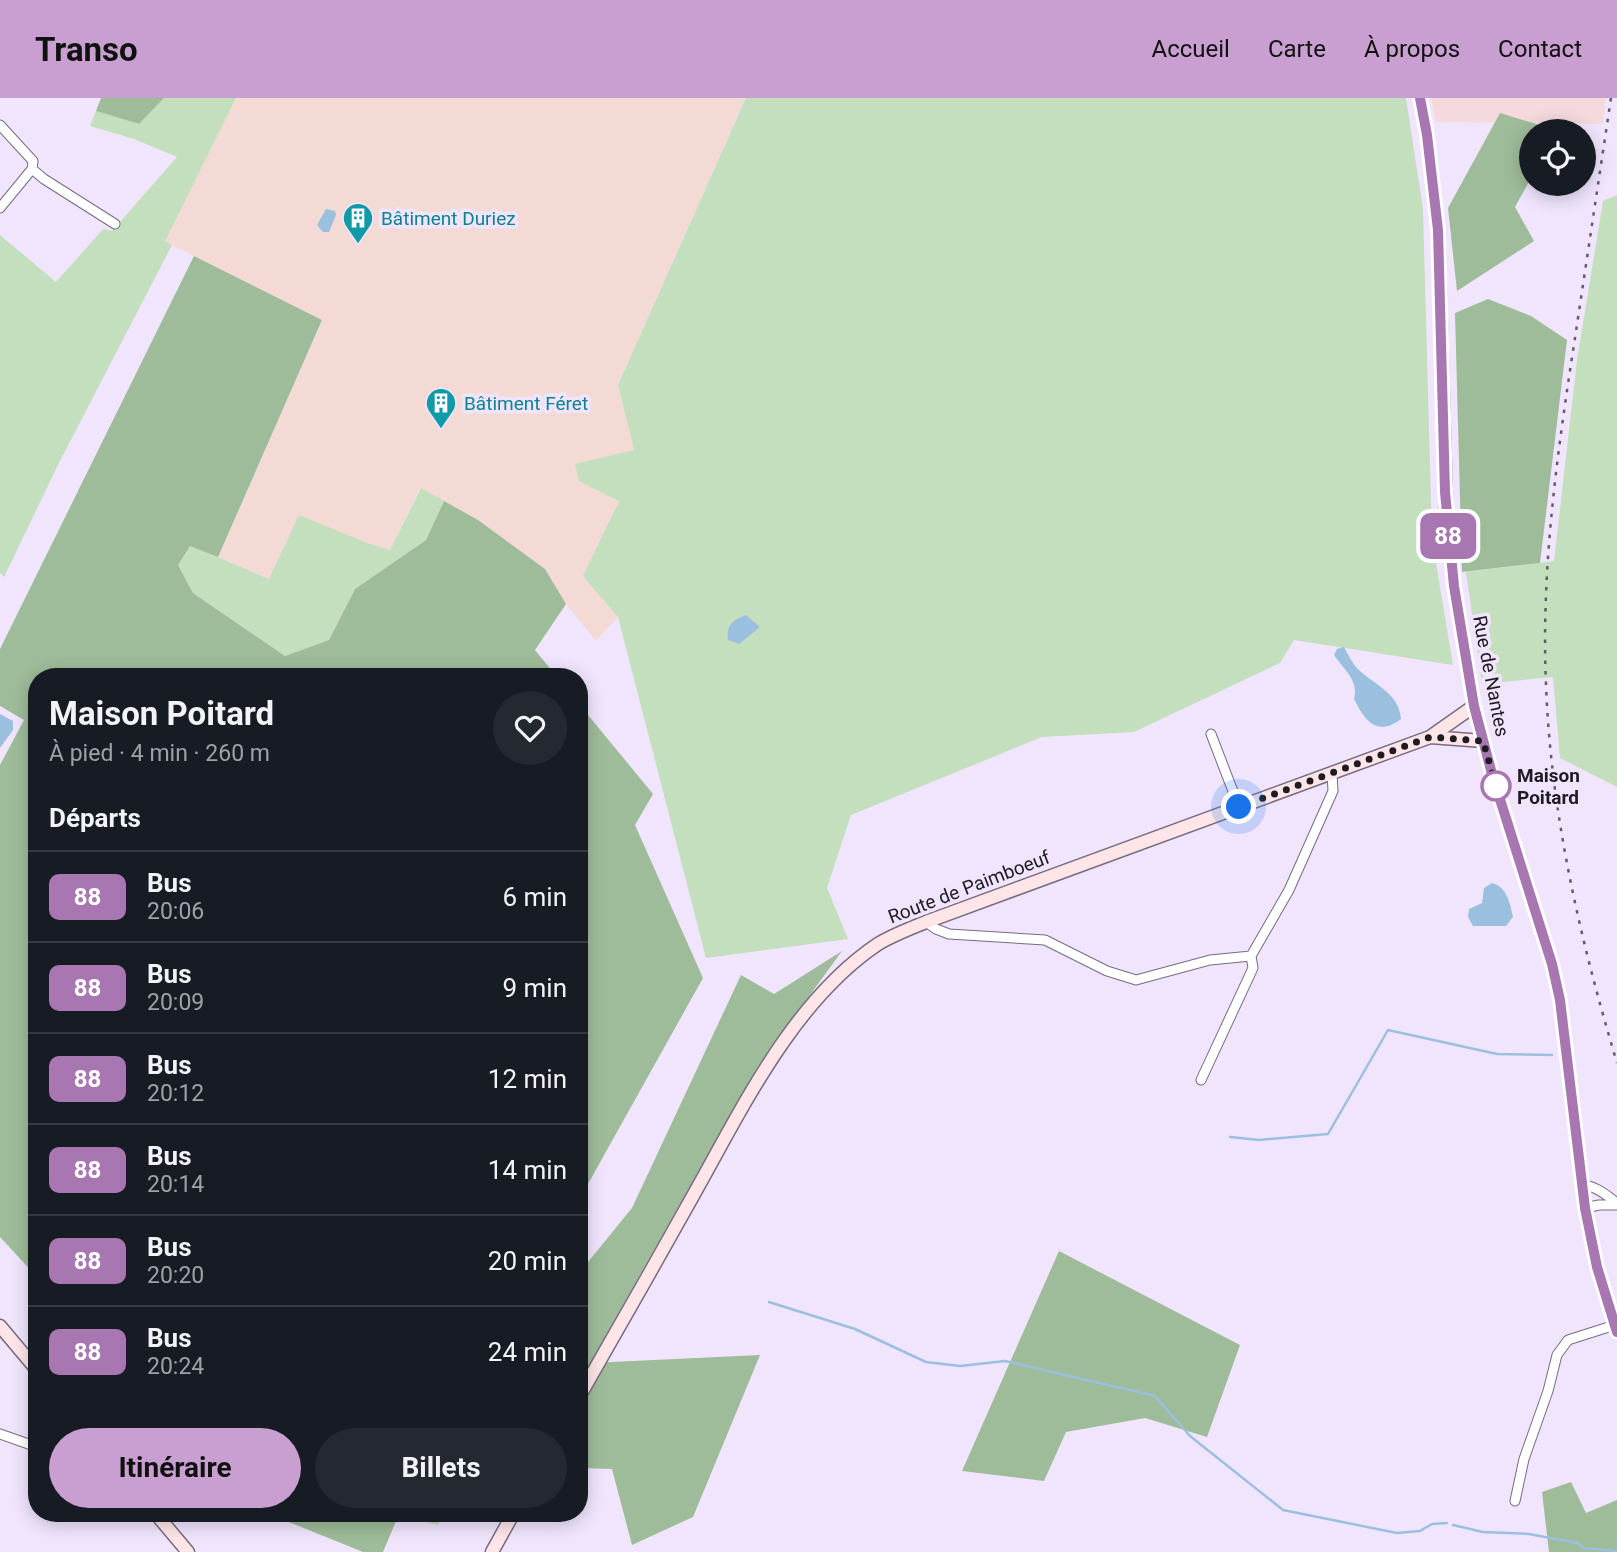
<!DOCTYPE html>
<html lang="fr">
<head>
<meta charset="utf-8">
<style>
  :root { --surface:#171b24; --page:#242831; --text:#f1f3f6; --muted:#9ea1a6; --line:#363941; --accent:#c89fd0 }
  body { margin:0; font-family:Roboto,sans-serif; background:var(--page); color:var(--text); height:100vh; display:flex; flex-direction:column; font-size:26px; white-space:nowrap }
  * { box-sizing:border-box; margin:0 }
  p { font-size:23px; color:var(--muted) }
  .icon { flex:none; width:38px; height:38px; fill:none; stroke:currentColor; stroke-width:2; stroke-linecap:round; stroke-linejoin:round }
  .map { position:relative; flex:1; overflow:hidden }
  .drawer { position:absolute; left:28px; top:570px; width:560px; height:854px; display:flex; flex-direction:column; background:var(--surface); border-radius:28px; box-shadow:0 4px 18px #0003 }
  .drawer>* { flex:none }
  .badge { padding:0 14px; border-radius:10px; font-size:24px; line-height:46px }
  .controls { position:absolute; left:1519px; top:21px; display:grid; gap:14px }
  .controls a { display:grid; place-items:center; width:77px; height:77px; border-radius:50%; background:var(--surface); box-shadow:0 4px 18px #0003; font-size:35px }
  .you { position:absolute; width:35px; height:35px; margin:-18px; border:5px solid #fff; border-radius:50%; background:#1a73e8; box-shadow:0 0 0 10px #1a73e833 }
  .map>.badge { position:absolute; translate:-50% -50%; box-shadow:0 0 0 4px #fff }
  h2 { padding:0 21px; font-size:26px; line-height:63px }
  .round { display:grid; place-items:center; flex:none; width:74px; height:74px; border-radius:37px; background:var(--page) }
  .summary { display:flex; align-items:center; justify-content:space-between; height:119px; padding:0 21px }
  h1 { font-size:33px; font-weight:700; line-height:52px }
  .primary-button { display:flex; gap:14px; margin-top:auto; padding:14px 21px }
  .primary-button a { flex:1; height:80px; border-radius:42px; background:var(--accent); color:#111; font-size:28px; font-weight:700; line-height:80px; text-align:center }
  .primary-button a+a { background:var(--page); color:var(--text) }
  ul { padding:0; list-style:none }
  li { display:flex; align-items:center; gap:21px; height:91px; padding:0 21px; border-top:2px solid var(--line) }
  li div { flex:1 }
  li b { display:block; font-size:26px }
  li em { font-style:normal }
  li .badge { min-width:77px; font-weight:700; text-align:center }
  header { display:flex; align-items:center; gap:42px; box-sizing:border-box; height:98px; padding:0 35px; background:var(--accent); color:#111 }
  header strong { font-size:33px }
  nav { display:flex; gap:38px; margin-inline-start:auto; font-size:24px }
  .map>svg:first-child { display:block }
  .industrial { fill:#f4d9dd }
  .education { fill:#f4dad5 }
  .green { fill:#c3dfbe }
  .forest { fill:#9ebc99 }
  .water { fill:#9bc0df }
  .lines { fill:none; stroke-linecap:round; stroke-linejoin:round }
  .stream { stroke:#9bc0df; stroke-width:2.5 }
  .street-casing { stroke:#766c81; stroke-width:11 }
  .secondary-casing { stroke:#766c81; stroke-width:15 }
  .street { stroke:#fff; stroke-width:9 }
  .secondary { stroke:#fee5e8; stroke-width:12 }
  .rail { stroke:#615b68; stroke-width:2.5; stroke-dasharray:3.5 7; stroke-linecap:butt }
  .line-casing { stroke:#fff; stroke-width:16 }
  .line { stroke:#a877b2; stroke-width:10 }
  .walk { stroke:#1f1b23; stroke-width:7; stroke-dasharray:0 12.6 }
  .stop-dot { fill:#fff; stroke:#a877b2; stroke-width:3.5 }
  .labels { text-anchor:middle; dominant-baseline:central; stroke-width:7; stroke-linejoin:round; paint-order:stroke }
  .culture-label { font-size:19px; fill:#0d838f; stroke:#f0e5fd; text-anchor:start }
  .street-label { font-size:19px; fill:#1f1b23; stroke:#f0e5fd }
  .stop-label { font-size:19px; font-weight:bold; fill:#1f1b23; stroke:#f0e5fd; text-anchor:start }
</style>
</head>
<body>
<header>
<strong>Transo</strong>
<nav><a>Accueil</a><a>Carte</a><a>À propos</a><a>Contact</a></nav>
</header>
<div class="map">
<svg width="1617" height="1454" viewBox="0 0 1617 1454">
  <rect width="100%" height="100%" fill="#f0e5fd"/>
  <path class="industrial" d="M1431,0H1606L1603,26L1436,24Z"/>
  <path class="education" d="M236,0H746L618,287L634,352L579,383L619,402L584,477L618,519L596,543L566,506L545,471L420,390L390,452L367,445L270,481L218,459L322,223L164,143Z"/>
  <path class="green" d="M164,0H236L165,143L172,147L59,365L4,479L0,475V137L56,184L103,131L112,133L177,59L134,41L90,28L96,13L139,26Z
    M746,0H1406L1423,111L1432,441L1453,567L1294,542L1280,565L1134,634L1042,639L851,717L827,790L848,841L706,860L618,519L583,478L619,403L579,383L575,366L634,352L618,287Z
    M1617,97V689L1560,660L1553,579L1482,586L1466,474L1554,463L1577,262L1603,103Z
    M421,390L444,403L426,442L355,491L329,542L285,558L193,495L178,467L190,447L269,481L299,417L367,445L390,452Z
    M403,1416H443L438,1427L402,1418Z"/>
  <path class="forest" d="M101,0H164L139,26L96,13Z
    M1500,15L1559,33H1531V80L1515,109L1534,143L1457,193L1448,110Z
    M194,158L322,222L218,459L190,448L178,467L193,495L285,558L329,542L355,491L426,442L444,403L478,422L545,471L566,506L535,552L557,579H37V1179L0,1139V667L24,622L0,608V551Z
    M1488,201L1531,218L1567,242L1540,465L1462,474L1455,215Z
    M579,606L653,696L635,727L703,880L579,1102Z
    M842,853L757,970L590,1265L760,1257L693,1419L632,1447L612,1371L579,1370V1175L632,1110L741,877L774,896Z
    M1059,1153L1240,1247L1207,1339L1145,1320L1066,1334L1044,1383L962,1373Z
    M1571,1384L1586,1415L1617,1402V1454H1549L1542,1394Z
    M269,1416H399L383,1454H363Z"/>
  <path class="water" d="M326,111L335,113L336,117L329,134H323L317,127Z
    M746,517L760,529L739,546L728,542C726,526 733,522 746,517Z
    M1344,549C1347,555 1351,562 1355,568C1371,586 1399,593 1401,621C1377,639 1365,623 1354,601C1359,582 1344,572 1334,557L1337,551Z
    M0,616L13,623V632L0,650Z
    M1492,785C1507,789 1510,805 1513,819L1506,828H1473L1468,819L1469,811L1482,805L1484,790Z"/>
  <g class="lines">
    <path class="stream" d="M1230,1039L1259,1042L1328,1036L1388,932L1497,956L1552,957
      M769,1204L855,1231L926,1264L960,1268L1005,1263L1155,1298L1190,1338L1283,1412L1397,1435L1420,1433L1432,1426L1447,1425
      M1453,1427L1483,1434L1529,1436L1577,1445L1583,1450L1617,1453"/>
    <g class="street-casing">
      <path id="street" d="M0,27L33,63L32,71L0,110
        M32,71L44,81L115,126
        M1211,636L1239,709
        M926,824L936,831L949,836L1045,842L1107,873L1136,882L1210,862L1251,858
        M1201,982L1253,870L1251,858L1289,792L1333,693L1332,676
        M1581,1087C1595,1087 1606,1097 1617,1105
        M1585,1110L1599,1107H1617
        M0,1336L37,1349
        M1515,1403L1524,1361L1548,1293L1557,1257L1568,1242L1615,1227"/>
    </g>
    <g class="secondary-casing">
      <path id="secondary" d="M1420,0L1427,37L1438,132L1446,409L1454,488L1474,608L1492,676L1552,866L1560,902L1585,1110L1597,1169L1617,1234
        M1430,639L1483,643
        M0,1228L37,1272
        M579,1299C618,1231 656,1164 694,1096C743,1009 793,903 878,846C893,837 909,831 926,824L1430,639L1474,608
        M156,1416L188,1454
        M492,1454L513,1416"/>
    </g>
    <use href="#street" class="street"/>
    <use href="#secondary" class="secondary"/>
    <path class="rail" d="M1611,0C1599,80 1587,160 1575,240C1557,356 1541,470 1546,587C1551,717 1580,841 1617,965"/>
  </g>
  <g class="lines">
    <g class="line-casing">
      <path id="line" d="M1420,0L1427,37L1438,132L1445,394L1454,488L1474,608L1492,676L1552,866L1560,902L1585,1110L1597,1169L1617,1234"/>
    </g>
    <use href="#line" class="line"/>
    <path class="walk" d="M1239,709L1430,639L1483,643L1499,698L1496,688"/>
  </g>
  <defs>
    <g id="building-pin" transform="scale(1.575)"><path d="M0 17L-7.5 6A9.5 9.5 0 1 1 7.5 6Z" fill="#0f9aa8" stroke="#f0e5fd"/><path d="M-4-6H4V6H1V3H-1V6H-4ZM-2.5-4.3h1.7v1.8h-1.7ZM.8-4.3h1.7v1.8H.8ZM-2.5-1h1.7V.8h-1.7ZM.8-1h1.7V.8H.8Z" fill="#fff"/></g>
  </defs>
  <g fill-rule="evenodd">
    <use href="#building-pin" x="358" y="120"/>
    <use href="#building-pin" x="441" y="305"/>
  </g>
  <circle class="stop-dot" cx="1496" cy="688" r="14"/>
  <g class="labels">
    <g class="culture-label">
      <text x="381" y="120">Bâtiment Duriez</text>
      <text x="464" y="305">Bâtiment Féret</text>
    </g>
    <g class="street-label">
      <text transform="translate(1491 578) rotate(79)">Rue de Nantes</text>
      <text transform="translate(969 789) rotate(-21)">Route de Paimboeuf</text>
    </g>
    <g class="stop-label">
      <text x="1517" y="677">Maison<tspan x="1517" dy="22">Poitard</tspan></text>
    </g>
  </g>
</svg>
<div class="controls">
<a><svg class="icon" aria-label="locate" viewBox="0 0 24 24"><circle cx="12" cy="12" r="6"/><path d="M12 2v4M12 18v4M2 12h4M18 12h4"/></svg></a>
</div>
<div class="you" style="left:1239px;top:709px"></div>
<b class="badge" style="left:1448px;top:438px;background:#a877b2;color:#fff">88</b>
<section class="drawer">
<div class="summary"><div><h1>Maison Poitard</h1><p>À pied · 4 min · 260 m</p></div><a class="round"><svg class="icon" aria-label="heart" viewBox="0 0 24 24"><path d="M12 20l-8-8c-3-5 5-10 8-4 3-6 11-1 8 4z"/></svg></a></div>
<h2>Départs</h2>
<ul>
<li><span class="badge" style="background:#a877b2;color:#fff">88</span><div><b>Bus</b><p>20:06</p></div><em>6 min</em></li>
<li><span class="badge" style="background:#a877b2;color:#fff">88</span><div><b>Bus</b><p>20:09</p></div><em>9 min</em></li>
<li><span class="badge" style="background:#a877b2;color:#fff">88</span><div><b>Bus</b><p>20:12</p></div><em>12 min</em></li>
<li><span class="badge" style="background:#a877b2;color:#fff">88</span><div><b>Bus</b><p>20:14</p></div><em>14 min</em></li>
<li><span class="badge" style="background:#a877b2;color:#fff">88</span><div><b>Bus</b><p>20:20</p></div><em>20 min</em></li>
<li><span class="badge" style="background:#a877b2;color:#fff">88</span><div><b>Bus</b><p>20:24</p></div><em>24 min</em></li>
</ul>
<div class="primary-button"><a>Itinéraire</a><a>Billets</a></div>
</section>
</div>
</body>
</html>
